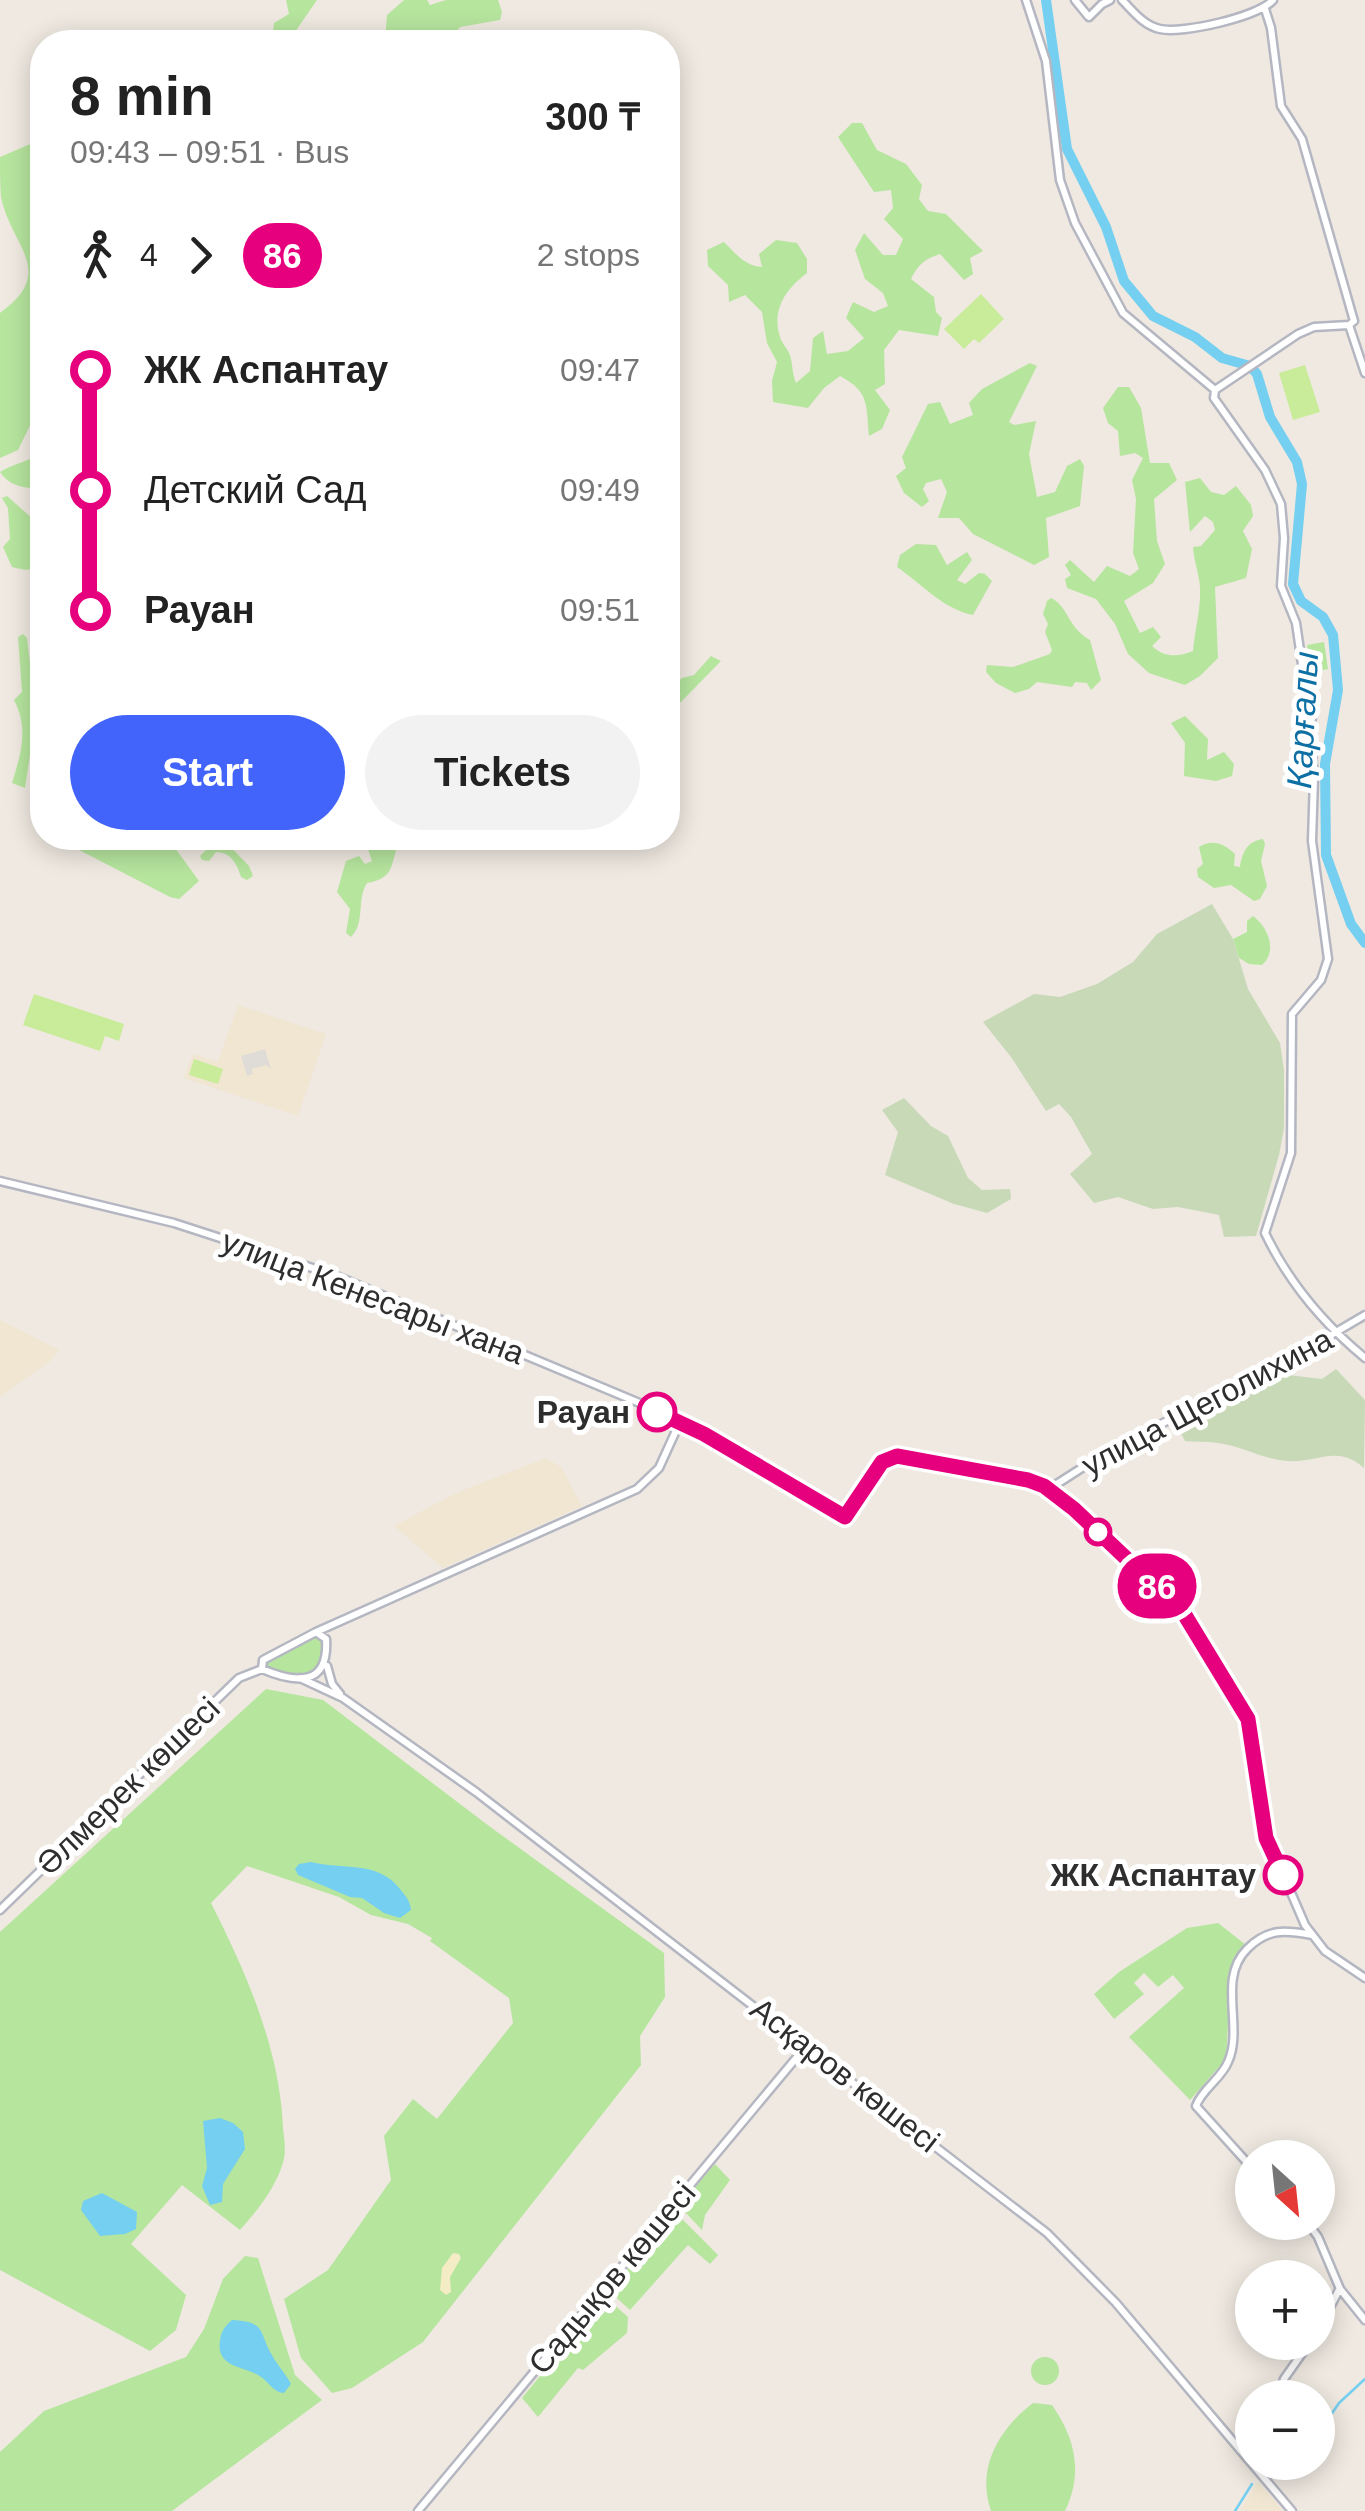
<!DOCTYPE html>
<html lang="en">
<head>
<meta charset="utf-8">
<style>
  :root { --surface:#fff; --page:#f2f2f2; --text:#222; --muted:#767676; --accent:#4264fb }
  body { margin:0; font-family:Arial,sans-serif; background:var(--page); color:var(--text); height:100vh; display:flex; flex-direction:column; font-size:38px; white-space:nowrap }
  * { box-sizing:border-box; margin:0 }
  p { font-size:32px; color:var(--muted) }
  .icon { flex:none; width:55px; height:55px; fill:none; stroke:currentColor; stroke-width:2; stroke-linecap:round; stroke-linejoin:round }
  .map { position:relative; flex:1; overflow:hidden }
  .panel { position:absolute; left:30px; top:30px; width:650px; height:820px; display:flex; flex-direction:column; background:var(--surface); border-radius:40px; box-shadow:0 5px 25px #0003 }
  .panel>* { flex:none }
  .badge { padding:0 20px; border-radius:32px; font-size:35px; line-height:65px }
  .needle { width:65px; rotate:153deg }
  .tools { position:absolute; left:1235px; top:2140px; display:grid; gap:20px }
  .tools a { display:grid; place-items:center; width:100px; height:100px; border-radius:50%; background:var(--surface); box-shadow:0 5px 25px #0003; font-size:50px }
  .map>.badge { position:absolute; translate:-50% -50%; box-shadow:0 0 0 5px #fff }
  .legs { display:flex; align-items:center; gap:15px; height:110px; padding:0 40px; font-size:32px }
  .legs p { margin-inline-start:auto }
  .summary { display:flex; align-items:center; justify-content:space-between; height:170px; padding:0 40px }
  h1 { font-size:55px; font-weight:700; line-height:75px }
  .primary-button { display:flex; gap:20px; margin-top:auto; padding:20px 40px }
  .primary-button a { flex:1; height:115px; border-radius:60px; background:var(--accent); color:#fff; font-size:40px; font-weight:700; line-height:115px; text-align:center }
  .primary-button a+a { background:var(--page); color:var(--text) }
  ul { padding:0 40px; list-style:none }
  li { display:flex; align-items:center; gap:35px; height:120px; font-size:38px }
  li i { display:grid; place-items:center; width:15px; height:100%; margin:0 12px; background:currentColor }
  li i::after { content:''; width:25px; height:25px; margin:-12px; border:8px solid; border-radius:50%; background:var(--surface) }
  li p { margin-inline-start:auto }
  li:first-child i { background:linear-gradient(#0000 50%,currentColor 0) }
  li:last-child i { background:linear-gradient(currentColor 50%,#0000 0) }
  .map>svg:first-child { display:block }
  .education { fill:#f0e6d1 }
  .green { fill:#b6e59e }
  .sand { fill:#f3ecc5 }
  .cemetery { fill:#c8d9b8 }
  .pitch { fill:#c9ec9a }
  .plaza { fill:#dfdcd8 }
  .water { fill:#75cff0 }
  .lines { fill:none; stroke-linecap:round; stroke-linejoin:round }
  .stream { stroke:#75cff0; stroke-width:2.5 }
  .river { stroke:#75cff0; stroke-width:10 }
  .tertiary-casing { stroke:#b4b7c1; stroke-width:11 }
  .tertiary { stroke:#fff; stroke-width:6 }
  .line-1-casing { stroke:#fff; stroke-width:22 }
  .line-1 { stroke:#e6007e; stroke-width:15 }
  .stop-1-dot { fill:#fff; stroke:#e6007e; stroke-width:5 }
  .labels { text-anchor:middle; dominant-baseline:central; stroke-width:10; stroke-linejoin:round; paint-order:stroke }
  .street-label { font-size:32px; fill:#2e2e2e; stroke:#fff }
  .stop-label { font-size:32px; font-weight:bold; fill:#2e2e2e; stroke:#fff; text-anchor:end }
  .water-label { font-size:35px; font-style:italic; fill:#0d6fa3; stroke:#fff }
</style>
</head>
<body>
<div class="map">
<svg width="1365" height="2511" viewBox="0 0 1365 2511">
  <rect width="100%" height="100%" fill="#efe9e1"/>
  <path class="education" d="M238,1005L326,1034L298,1116L184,1078L193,1054L218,1062Z
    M0,1320L59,1350L50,1361L0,1397Z
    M546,1458L561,1467L582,1506L443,1568L394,1526L456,1493Z
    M1258,2482L1283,2511H1284H1240Z"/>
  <path class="green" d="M286,0H317L295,32L296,42L272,40L274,23L289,14Z
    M404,0H427L430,5L446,0H498L502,12L500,20L460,27L448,42H385L387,15Z
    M852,123H862L877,150L906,164L922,185L919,199L928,211L946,214L983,251L970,258L973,274L964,280L940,254C924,259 918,265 911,279L934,297L936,312L942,318L938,336L899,330L884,350L885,384L875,390L890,410L882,429L869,436C866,405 870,392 840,376L824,388L808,408L773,402L772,381L777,362L767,343L762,312L745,295L729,302L728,285L708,266L707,250L724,242C736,254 745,266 762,267L759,254L776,240L797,243L807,259V273C787,288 771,309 780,337C782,344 790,351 791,359C793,368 792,373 796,383L810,371L813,338L823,331L827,354L848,351L864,338L846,318L853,302L874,312L888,306L883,293L865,279L855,250L864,233L883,255H896L903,239L884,219L893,208L891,190L874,192L838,137Z
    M42,139V345L34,349V377L42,384V401L18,450L0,458V313C58,271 11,247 1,197C0,184 0,170 0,157Z
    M1030,363L1037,366L1009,422L1014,425L1036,421L1029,454L1037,497L1055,492L1067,466L1080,459L1084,466L1080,506L1046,518L1049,557L1034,565L973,534L959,518H938L947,492L941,479L926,483L923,489L929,501L922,507L904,493L896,476L906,468L902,457L928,404L940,402L950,424L973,415L969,403L982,389Z
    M1118,387H1129L1141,408L1150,463H1169L1177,480L1154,499L1157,541L1165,564L1153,583L1124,601L1140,633L1153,627L1161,637L1152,646C1165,658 1178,657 1193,651C1195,629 1201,609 1200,587C1199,574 1194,561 1193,547L1201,546L1215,530L1213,522L1205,516L1190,532L1185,482L1200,478L1211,492L1224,495L1236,486L1251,505L1253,516L1243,531L1252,549L1246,578L1215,587L1218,658L1200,676L1185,685L1149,673L1128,654L1115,624L1096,599L1067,588L1065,579L1071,575L1065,565L1070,560L1094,582L1107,566L1130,576L1139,569L1133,553L1136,499L1132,480L1143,458L1135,453L1120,456L1118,431L1108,423L1103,408Z
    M42,452V500L38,495L41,487L38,482L29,488C17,486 7,483 0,472C14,463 27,463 42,452Z
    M7,496L42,527V564C32,572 23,570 12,567L3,547L10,539L8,508L2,498Z
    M916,544L936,545L947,565L967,552L972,560L957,580L965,584L979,573L985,574L992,581L973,615C943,609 922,584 897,567L900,555Z
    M42,579V639H41L36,633L31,592Z
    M1051,598C1069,607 1067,627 1090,640L1101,680L1091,690L1087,683L1075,682L1072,687L1037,682L1029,689L1015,693L996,683L986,672L987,665L1013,667L1050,654L1052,650L1045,632L1048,624L1043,614L1047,601Z
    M23,634L27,638L30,664L41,682L25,788L12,783C21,754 29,728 14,700L22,692L18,637Z
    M1324,642L1328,669L1311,673L1307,645Z
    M711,656L721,661L676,707L668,726V691L682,678L694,675Z
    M1185,716L1208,739L1207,760L1224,752L1234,764L1232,776L1216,781L1184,776L1185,743L1171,723Z
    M56,838H154L166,841L175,848L199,881L179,899L170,897Z
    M193,838H222L249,866L253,876L247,880L241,877C237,864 231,852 216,852L209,861L202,860L200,856L207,849Z
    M359,838H401C389,861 398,878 367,883C356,900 366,922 351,937L346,933L350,909L337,892L346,861L359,856L365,864L372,861L368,849L359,846Z
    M1263,839L1265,844L1261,861L1267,886L1260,899L1254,901L1231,885L1214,888L1198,877L1197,869L1203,864L1199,847C1213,839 1223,843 1235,854L1234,866L1240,867C1242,853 1247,841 1263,839Z
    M1253,916C1268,927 1278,951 1262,965L1249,964L1239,958L1233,939L1247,932V921Z
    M316,1635L323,1640C324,1685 302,1675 268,1670L265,1662Z
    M266,1689L323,1700L489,1826L664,1953L665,1997L640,2036L641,2065L423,2342L352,2388L332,2393L301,2358L284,2299L328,2270L391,2180L384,2136L413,2099L437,2119L513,2023L509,1998L430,1941L432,1938L408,1924L371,1915L339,1897L247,1866L211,1903C246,1972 280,2049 283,2128C284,2137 286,2150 284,2159C277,2186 258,2210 240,2230L182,2185L131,2244L186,2295L176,2330L150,2351L0,2270V1932Z
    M1218,1923L1246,1945L1234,1960L1231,1971L1226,2059L1190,2100L1129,2037L1184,1988L1173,1975L1158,1987L1144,1973L1134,1983L1144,1994L1114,2019L1094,1994L1119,1972L1187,1928Z
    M715,2164L730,2180L705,2215L702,2230L685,2212L682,2202Z
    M675,2212L718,2255L710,2264L688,2245L630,2310L609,2291Z
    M245,2256L258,2258L295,2375L322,2400L172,2511H0V2452L44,2411L186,2357L204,2329L223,2279Z
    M605,2297L628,2317L627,2333L583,2370L578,2368L538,2417L522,2398Z
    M1031 2371a14 14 0 1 1 28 0a14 14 0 1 1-28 0Z
    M1033,2403L1052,2405C1076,2439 1083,2474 1065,2511H991C976,2468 999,2429 1033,2403Z"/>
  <path class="sand" d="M453,2253L459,2254L461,2258L450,2277L451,2292L446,2295L440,2290L442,2268Z"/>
  <path class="cemetery" d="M1212,904L1233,939L1248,989L1280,1043L1284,1070V1128L1279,1155L1256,1236L1224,1237L1219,1215L1178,1207L1153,1209L1118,1197L1094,1203L1070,1174L1092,1154L1071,1117L1059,1104L1046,1111L1011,1057L983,1022L1034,994L1060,997L1097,984L1133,962L1157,934Z
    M904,1098L931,1126L948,1136L968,1178L982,1190L1010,1189L1011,1199L987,1213L954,1204L885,1175L898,1132L882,1110Z
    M1336,1369L1365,1400L1364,1468C1337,1444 1318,1463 1288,1461C1264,1460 1242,1446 1218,1443C1207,1441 1196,1442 1185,1441L1175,1422L1279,1374L1322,1379Z"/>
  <path class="pitch" d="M981,294L1004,319L979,343L974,339L964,349L944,329Z
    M1305,365L1320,412L1293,420L1279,373Z
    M34,994L124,1024L119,1041L105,1036L100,1051L23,1025Z
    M194,1059L223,1069L218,1084L189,1075Z"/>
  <path class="plaza" d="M265,1049L271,1069L266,1065L252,1069L253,1074L247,1076L241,1056Z"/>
  <path class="water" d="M311,1862C342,1870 378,1860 400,1889C406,1897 410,1900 411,1910L400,1918L384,1913L362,1898L350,1897L298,1875L295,1869L299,1864Z
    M220,2118L233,2123L243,2132L245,2149L223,2184L222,2202L210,2205L202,2186L207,2168L203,2121Z
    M102,2193L137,2212L136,2229L125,2234L100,2236L81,2210L83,2201Z
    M232,2320C267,2322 258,2331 272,2355C277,2365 286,2374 291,2384L284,2393C272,2392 269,2381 258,2375C242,2366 216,2367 220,2341C221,2331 225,2326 232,2320Z"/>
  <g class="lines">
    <path class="stream" d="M1318,2434L1339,2403L1365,2379
      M1266,2469L1281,2462
      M1235,2511L1252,2484"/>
    <path class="river" d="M1046,0L1067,149L1106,227L1124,281L1153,316L1195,337L1222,358L1250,366L1257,374L1270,417L1297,462L1302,484L1293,584L1301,601L1323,617L1333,635L1338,690L1325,764L1326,855L1351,924L1365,943"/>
    <g class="tertiary-casing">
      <path id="tertiary" d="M1026,0L1046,61L1060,180L1075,223L1123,313L1215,390
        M1075,0L1088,16
        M1122,0C1133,11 1143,25 1160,29C1182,34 1258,17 1273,0
        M1265,9L1271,28L1281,106L1302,139L1354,321L1349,325L1365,373
        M1089,17L1102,4L1110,0
        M1215,390L1214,398L1265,470L1281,504L1284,538L1281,586L1296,623L1303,671L1312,704L1311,739L1314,778L1312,841L1328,959L1321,980L1292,1014L1291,1153L1265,1233C1288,1281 1324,1324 1365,1358
        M1215,390L1298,334L1314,327L1349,325
        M0,1181L174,1223L334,1275L649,1407L704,1434L845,1517L882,1463L897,1456L1029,1480L1044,1486L1170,1598L1196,1629L1248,1719L1267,1837L1305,1925L1325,1951L1365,1978
        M1049,1489L1102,1455L1165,1422L1227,1396L1365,1315
        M316,1632L637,1489L659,1468L679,1424
        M316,1632L326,1639C329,1686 297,1684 262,1669L263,1660Z
        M327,1666L332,1684L340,1694
        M300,1678L343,1698L476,1792L1047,2233L1116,2303L1292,2511
        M0,1910L239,1678L262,1669
        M1252,2168L1196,2106C1202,2089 1221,2079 1228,2062C1244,2027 1217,1979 1247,1949C1268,1928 1285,1930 1312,1935
        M1307,2222L1318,2237L1340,2289L1365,2320
        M1318,2330L1339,2290
        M1278,2398L1284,2379L1310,2342
        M1240,2450L1252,2437
        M418,2511L807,2045"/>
    </g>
    <use href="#tertiary" class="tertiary"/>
  </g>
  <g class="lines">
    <g class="line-1-casing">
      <path id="line-1" d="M657,1412L704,1434L845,1517L882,1462L897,1456L1028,1480L1044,1486L1074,1509L1183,1612L1248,1719L1266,1838L1283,1875"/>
    </g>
    <use href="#line-1" class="line-1"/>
  </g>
  <g class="stop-1-dot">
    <circle cx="657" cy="1412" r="18"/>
    <circle cx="1098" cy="1532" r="12"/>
    <circle cx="1283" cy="1875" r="18"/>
  </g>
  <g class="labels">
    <g class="street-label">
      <text transform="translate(373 1297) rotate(21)">улица Кенесары хана</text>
      <text transform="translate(1207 1402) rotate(-28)">улица Щеголихина</text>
      <text transform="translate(128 1786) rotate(-44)">Әлмерек көшесі</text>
      <text transform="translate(845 2075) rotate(38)">Асқаров көшесі</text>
      <text transform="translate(612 2278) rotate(-50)">Садықов көшесі</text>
    </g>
    <g class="stop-label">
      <text x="630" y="1412">Рауан</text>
      <text x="1256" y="1875">ЖК Аспантау</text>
    </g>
    <g class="water-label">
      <text transform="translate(1302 720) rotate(-87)">Қарғалы</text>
    </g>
  </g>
</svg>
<div class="tools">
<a><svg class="needle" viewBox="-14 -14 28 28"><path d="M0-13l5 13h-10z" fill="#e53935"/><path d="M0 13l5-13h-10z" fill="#767676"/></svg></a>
<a>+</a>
<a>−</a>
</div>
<b class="badge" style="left:1157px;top:1586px;background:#e6007e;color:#fff">86</b>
<section class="panel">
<div class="summary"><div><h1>8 min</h1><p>09:43 – 09:51 · Bus</p></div><b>300 ₸</b></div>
<div class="legs"><svg class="icon" aria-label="walk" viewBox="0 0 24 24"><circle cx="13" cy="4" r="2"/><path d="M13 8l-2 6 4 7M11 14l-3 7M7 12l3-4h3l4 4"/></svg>4<svg class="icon" aria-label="forward" viewBox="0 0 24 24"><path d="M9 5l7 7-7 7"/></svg><b class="badge" style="background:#e6007e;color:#fff">86</b><p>2 stops</p></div>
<ul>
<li><i style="color:#e6007e"></i><b>ЖК Аспантау</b><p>09:47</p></li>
<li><i style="color:#e6007e"></i><span>Детский Сад</span><p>09:49</p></li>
<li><i style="color:#e6007e"></i><b>Рауан</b><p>09:51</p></li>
</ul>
<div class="primary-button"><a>Start</a><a>Tickets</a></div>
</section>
</div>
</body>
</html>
